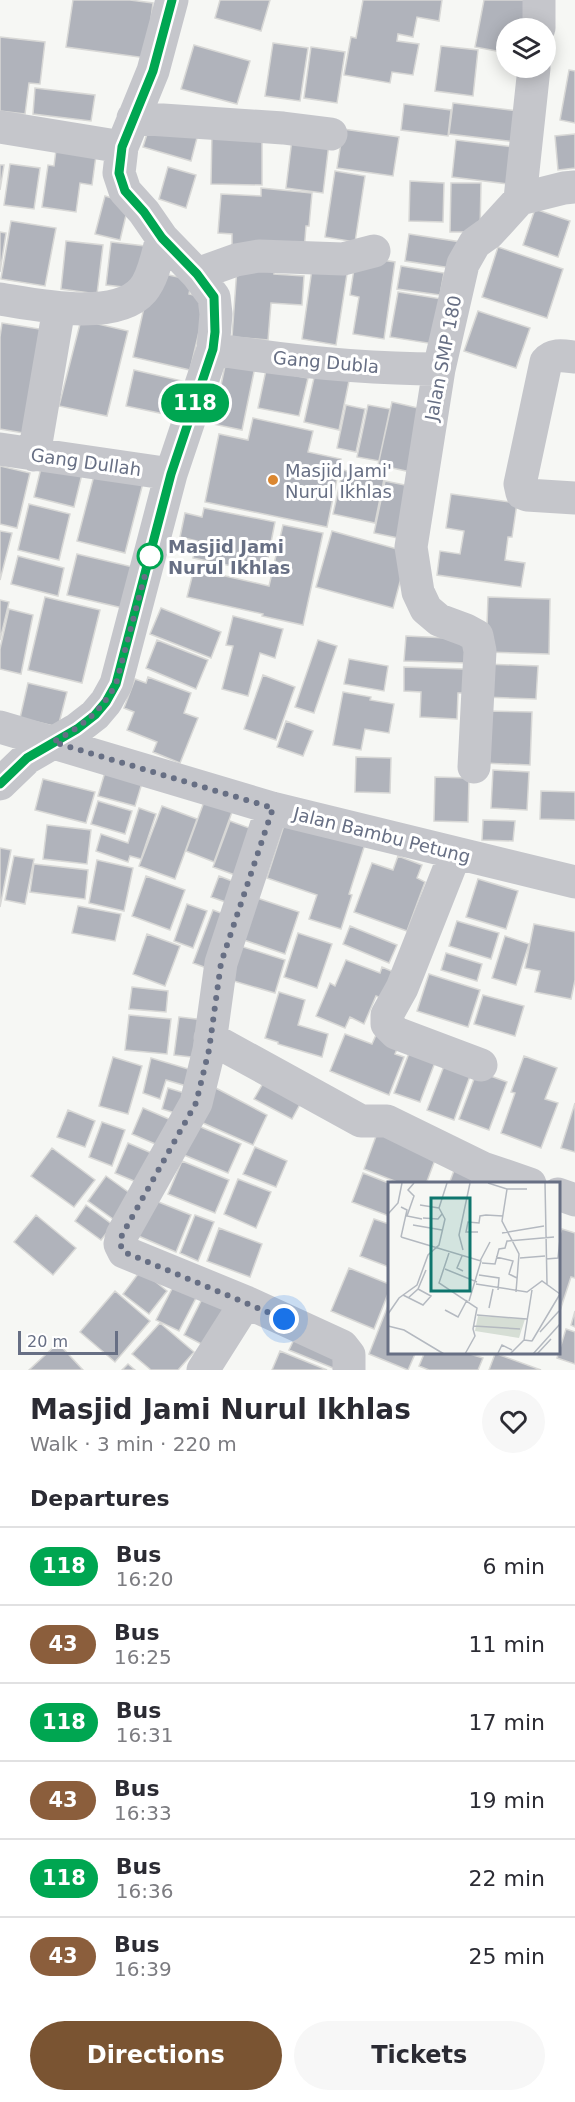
<!DOCTYPE html>
<html lang="en">
<head>
<meta charset="utf-8">
<style>
  :root { --surface:#fff; --page:#f7f7f7; --text:#2b2b33; --muted:#7c7c81; --line:#e1e1e2; --accent:#7a5432 }
  body { margin:0; font-family:"DejaVu Sans",sans-serif; background:var(--page); color:var(--text); height:100vh; display:flex; flex-direction:column; font-size:22px; white-space:nowrap }
  * { box-sizing:border-box; margin:0 }
  p { font-size:20px; color:var(--muted) }
  .icon { flex:none; width:33px; height:33px; fill:none; stroke:currentColor; stroke-width:2; stroke-linecap:round; stroke-linejoin:round }
  .map { position:relative; height:1370px; overflow:hidden }
  .side { display:flex; flex-direction:column; background:var(--surface); flex:1 }
  .side>* { flex:none }
  .badge { padding:0 12px; border-radius:20px; font-size:21px; line-height:39px }
  .buttons { position:absolute; left:496px; top:18px; display:grid; gap:12px }
  .buttons a { display:grid; place-items:center; width:60px; height:60px; border-radius:50%; background:var(--surface); box-shadow:0 3px 15px #0003; font-size:30px }
  .scale { position:absolute; left:18px; bottom:15px; width:100px; box-sizing:border-box; padding-left:6px; border:3px solid #676f84; border-top:0; font-size:16px; line-height:21px; white-space:nowrap; color:#676f84; -webkit-text-stroke:4px #fff; paint-order:stroke }
  .you { position:absolute; width:30px; height:30px; margin:-15px; border:4px solid #fff; border-radius:50%; background:#1a73e8; box-shadow:0 0 0 9px #1a73e833 }
  .map>.badge { position:absolute; translate:-50% -50%; box-shadow:0 0 0 3px #fff }
  h2 { padding:0 30px; font-size:22px; line-height:54px }
  .round { display:grid; place-items:center; flex:none; width:63px; height:63px; border-radius:32px; background:var(--page) }
  .overview { display:flex; align-items:center; justify-content:space-between; height:102px; padding:0 30px }
  h1 { font-size:28px; font-weight:800; line-height:45px }
  .action { display:flex; gap:12px; margin-top:auto; padding:12px 30px }
  .action a { flex:1; height:69px; border-radius:36px; background:var(--accent); color:#fff; font-size:24px; font-weight:800; line-height:69px; text-align:center }
  .action a+a { background:var(--page); color:var(--text) }
  ul { padding:0; list-style:none }
  li { display:flex; align-items:center; gap:18px; height:78px; padding:0 30px; border-top:2px solid var(--line) }
  li div { flex:1 }
  li b { display:block; font-size:22px }
  li em { font-style:normal }
  li .badge { min-width:66px; font-weight:700; text-align:center }
  .map>svg:first-child { display:block }
  .building { fill:#b0b3bb; stroke:#d8d8d6; stroke-width:1.5 }
  .lines { fill:none; stroke-linecap:round; stroke-linejoin:round }
  .minor { stroke:#c5c6cb; stroke-width:33 }
  .line-casing { stroke:#fff; stroke-width:14 }
  .line { stroke:#00a651; stroke-width:9 }
  .walk { stroke:#676f84; stroke-width:6; stroke-dasharray:0 10.8 }
  .poi-dot { fill:#db8730; stroke:#fff; stroke-width:2 }
  .stop-dot { fill:#fff; stroke:#00a651; stroke-width:3 }
  .labels { text-anchor:middle; dominant-baseline:central; stroke-width:6; stroke-linejoin:round; paint-order:stroke }
  .street-label { font-size:18px; fill:#676f84; stroke:#fff }
  .poi-label { font-size:18px; fill:#676f84; stroke:#fff; text-anchor:start }
  .stop-label { font-size:18px; font-weight:bold; fill:#676f84; stroke:#fff; text-anchor:start }
  .inset-road { fill:none; stroke:#b4b9c0; stroke-width:1.5 }
  .view { fill:#0f766e; fill-opacity:0.15; stroke:#0f766e; stroke-width:3 }
  .inset-edge { fill:none; stroke:#676f84; stroke-width:3 }
</style>
</head>
<body>
<div class="map">
<svg width="575" height="1370" viewBox="0 0 575 1370">
  <rect width="100%" height="100%" fill="#f6f7f4"/>
  <path class="building" d="M73,0H130L153,3L146,58L66,47Z
    M220,0H270L261,31L215,18Z
    M363,0H442L439,21L417,17L413,37L398,34L397,41L419,44L413,75L392,72L390,83L344,75L351,37L356,38Z
    M484,0H528L531,28H507V53L475,47Z
    M0,37L45,42L40,84L29,83L25,114L0,111Z
    M273,43L308,48L300,101L265,96Z
    M194,45L250,61L237,104L181,89Z
    M441,46L478,50L473,96L435,91Z
    M311,47L345,52L337,103L304,98Z
    M569,70L575,71V123L560,120Z
    M35,88L95,95L91,121L33,114Z
    M453,103L527,112L524,143L449,134Z
    M404,104L451,110L448,136L401,130Z
    M151,121L198,134L191,161L143,147Z
    M343,129L399,137L393,176L337,168Z
    M212,130L262,131V185L211,184Z
    M293,131L330,135L323,193L286,188Z
    M575,134V168L558,170L555,136Z
    M456,140L522,148L517,185L452,177Z
    M57,142L97,148L92,185L80,183L76,212L42,207L48,165L54,166Z
    M10,164L40,168L34,209L4,205Z
    M0,165H4L0,190Z
    M168,167L196,175L186,208L159,199Z
    M335,171L365,176L355,242L325,237Z
    M410,181L444,183L443,222L409,221Z
    M451,183H481L480,232H450Z
    M261,188L312,193L309,226H306L304,252L232,246V234L218,233L221,194L261,196Z
    M105,196L129,203L120,240L95,234Z
    M535,209L570,221L558,257L523,245Z
    M11,221L56,228L45,286L1,279Z
    M0,232L6,233L0,272Z
    M409,234L461,242L458,269L405,261Z
    M66,241L103,245L97,294L61,289Z
    M111,242L145,246L141,289L106,285Z
    M498,247L563,269L547,318L482,297Z
    M356,256L395,262L384,339L353,334L359,297L350,295Z
    M401,266L444,273L440,295L397,289Z
    M237,268L274,271V274L304,276L302,305L271,303L268,340L232,337Z
    M312,269L347,274L336,345L302,339Z
    M164,274L192,280L189,294L207,298L190,370L133,357L149,285Z
    M398,292L448,300L440,345L390,337Z
    M478,311L530,328L516,368L464,351Z
    M81,320L128,331L107,416L59,406Z
    M2,323L52,331L35,435L0,429V337Z
    M227,356L256,362L242,430L213,424Z
    M316,369L350,376L339,430L304,422Z
    M134,370L191,383L183,418L126,406Z
    M266,370L308,378L299,416L258,408Z
    M392,402L431,411L420,474L378,465Z
    M346,405L365,409L356,452L337,448Z
    M368,405L390,409L379,461L357,457Z
    M253,418L313,431L308,452L341,459L327,527L205,502L219,434L248,440Z
    M42,464L82,474L74,507L34,497Z
    M0,466L30,473L17,528L0,524Z
    M96,468L144,479L125,553L77,541Z
    M343,470L384,479L375,523L333,514Z
    M385,481L420,488L408,540L374,533Z
    M451,494L517,503L512,537H508L505,560L525,563L521,587L437,575L440,551L460,554L464,531L446,528Z
    M29,504L70,514L59,560L18,550Z
    M204,508L275,522L265,573L193,558L197,541L180,537L185,513L202,517Z
    M283,525L323,533L303,625L262,616L263,614L187,597L194,569L269,586Z
    M0,531L12,533L0,580Z
    M332,531L408,552L393,608L316,587Z
    M77,554L137,568L127,609L67,595Z
    M18,556L64,568L58,596L11,584Z
    M45,597L100,610L82,683L28,670Z
    M488,597L550,599L549,654L486,652Z
    M0,600L9,602L0,640Z
    M161,608L221,632L211,658L150,634Z
    M9,609L33,615L21,674L0,669V649Z
    M233,616L283,629L275,658L260,653L248,696L222,689L233,646L226,645Z
    M406,636L468,639V663L404,661Z
    M157,640L208,660L196,689L146,668Z
    M318,640L337,646L314,713L295,707Z
    M349,659L388,666L384,691L344,684Z
    M485,664L538,666L536,699L484,697Z
    M404,667L464,669L463,693H458L457,719L420,717L421,692L404,691Z
    M263,675L295,687L276,740L244,729Z
    M148,677L191,693L184,713L198,718L180,763L153,752L157,742L127,730L134,712L124,708L135,679L146,683Z
    M28,683L67,692L58,727L20,718Z
    M343,692L371,697L370,700L394,704L389,733L365,729L361,750L333,745Z
    M486,711L532,712L530,765L484,763Z
    M286,721L313,731L303,756L277,747Z
    M356,757L391,758L390,793L355,792Z
    M493,770L529,772L527,810L491,808Z
    M105,772L142,783L135,806L98,796Z
    M435,777L469,778L468,822L434,821Z
    M43,779L95,792L86,823L35,810Z
    M541,791L575,792V820L540,819Z
    M98,801L132,811L125,834L91,824Z
    M204,802L232,812L214,862L186,851Z
    M162,806L197,819L175,879L139,866Z
    M139,808L156,814L141,859L130,856L128,862L96,851L101,834L128,843Z
    M286,819L365,844L349,894L352,895L341,929L309,919L317,895L267,878Z
    M483,820L515,821L513,841L482,840Z
    M230,821L263,833L246,879L213,867Z
    M47,825L91,830L87,864L43,859Z
    M0,848L11,850L0,907Z
    M14,856L34,859L25,904L5,900Z
    M398,856L422,865L417,878L425,882L407,931L354,912L372,863L393,870Z
    M97,860L133,868L124,911L89,903Z
    M34,864L88,870L85,899L30,892Z
    M146,876L185,890L170,930L132,916Z
    M219,876L245,886L237,906L211,897Z
    M478,879L518,891L506,929L466,917Z
    M257,898L299,912L285,954L244,940Z
    M187,904L207,911L193,948L174,941Z
    M78,906L121,914L115,941L72,933Z
    M213,910L234,918L215,971L193,963Z
    M457,921L499,933L491,959L449,946Z
    M534,924L575,932V980L571,999L535,992L540,971L525,968Z
    M350,926L397,945L389,963L343,944Z
    M298,933L332,944L317,988L284,977Z
    M147,934L180,946L165,986L133,974Z
    M505,936L529,944L516,985L492,978Z
    M237,945L285,960L275,993L227,979Z
    M446,953L482,964L477,981L441,970Z
    M346,960L380,973L382,967L403,976L392,1002L376,996L364,1024L350,1017L345,1028L316,1016L330,983L335,986Z
    M429,974L480,990L468,1027L417,1011Z
    M132,987L168,991L166,1012L129,1009Z
    M279,992L305,1000L298,1025L328,1034L322,1057L278,1044V1042L265,1038Z
    M483,995L524,1006L515,1036L474,1024Z
    M129,1015L171,1019L167,1054L125,1050Z
    M179,1017L205,1020L200,1058L174,1055Z
    M345,1034L372,1044L376,1035L399,1044L395,1054L404,1057L389,1095L330,1071Z
    M411,1048L437,1057L420,1102L394,1093Z
    M524,1056L557,1068L545,1099L558,1103L541,1148L501,1133L515,1093L511,1092Z
    M113,1057L142,1066L128,1114L99,1106Z
    M151,1058L195,1071L190,1087L166,1080L160,1099L143,1093Z
    M444,1066L470,1076L454,1120L427,1110Z
    M477,1071L507,1082L489,1130L459,1119Z
    M269,1073L306,1093L292,1119L254,1099Z
    M210,1085L267,1115L253,1145L194,1119Z
    M168,1088L191,1095L185,1116L162,1109Z
    M575,1103V1152L561,1148Z
    M143,1108L178,1123L167,1149L132,1134Z
    M68,1110L95,1121L85,1147L57,1137Z
    M102,1122L125,1130L112,1166L89,1157Z
    M196,1125L241,1144L228,1173L184,1155Z
    M379,1128L439,1149L426,1184H402L364,1169Z
    M128,1143L161,1157L148,1187L115,1173Z
    M255,1147L287,1161L276,1187L243,1174Z
    M52,1148L95,1180L74,1207L31,1176Z
    M182,1161L229,1180L215,1213L168,1194Z
    M455,1168L474,1175L471,1184H449Z
    M363,1173L391,1184H389V1216L352,1202Z
    M106,1176L138,1199L120,1224L88,1201Z
    M238,1179L271,1192L256,1228L224,1214Z
    M151,1199L191,1215L176,1252L136,1235Z
    M86,1205L113,1225L101,1240L75,1221Z
    M36,1215L76,1248L53,1275L14,1242Z
    M195,1215L214,1222L198,1261L180,1253Z
    M374,1219L389,1224V1267L360,1256Z
    M219,1228L262,1244L250,1277L207,1261Z
    M562,1229L575,1233V1278L571,1277L558,1317V1239Z
    M349,1268L389,1284V1291L374,1329L331,1311Z
    M141,1270L167,1291L149,1314L123,1294Z
    M175,1283L198,1294L179,1331L156,1320Z
    M115,1291L150,1321L115,1362L80,1332Z
    M204,1295L230,1309L209,1348L184,1335Z
    M389,1303V1354H415L408,1370L369,1354Z
    M575,1311V1327L571,1325Z
    M160,1323L194,1352L178,1370H151L132,1354Z
    M566,1329L575,1332V1364L557,1358Z
    M297,1333L341,1351L333,1368L289,1350Z
    M58,1343L83,1370H29Z
    M280,1351L327,1370H272Z
    M424,1354H470L483,1358L478,1370H429L419,1366Z
    M495,1354H497L541,1370H489Z
    M128,1364L135,1370H122Z"/>
  <g class="lines">
    <path class="minor" d="M539,28V0
      M133,118L283,128L331,134
      M0,127L122,147
      M520,199L564,188L575,187
      M197,274L236,260L259,256L343,259L374,251
      M0,299C37,305 116,322 143,290C154,277 157,255 162,238
      M213,349C287,361 363,369 439,369
      M575,357C565,356 553,353 546,362L520,484L522,493L527,495L575,498
      M0,449L171,474
      M34,455L59,308
      M0,727L272,808L575,882
      M474,767L480,651L477,636L466,630L439,620L426,609L418,592L411,547L439,369L463,264L475,243L489,233L520,199L534,68
      M0,784L27,758L77,729L95,715L106,702L116,684L171,474L213,349L216,314L214,297L197,274L162,238L144,212L125,191L119,173L122,147L153,71L172,0
      M272,808L221,963L209,1050L196,1103L122,1235L120,1244L124,1252L246,1302L342,1346L349,1355V1370
      M455,854L402,988L387,1015V1024L396,1033L481,1065
      M210,1038L361,1121H387L483,1168L530,1184
      M558,1194L575,1200
      M203,1370L246,1302"/>
  </g>
  <g class="lines">
    <g class="line-casing">
      <path id="line" d="M0,784L27,758L77,729L95,715L106,702L116,684L171,474L213,349L215,332L214,297L197,274L162,238L144,212L125,191L119,173L122,147L153,71L172,0"/>
    </g>
    <use href="#line" class="line"/>
    <path class="walk" d="M150,556L116,684C99,714 82,726 53,742L273,808L221,963L209,1050L196,1103L122,1235L120,1244L124,1252L284,1319"/>
  </g>
  <circle class="poi-dot" cx="273" cy="480" r="6"/>
  <circle class="stop-dot" cx="150" cy="556" r="12"/>
  <g class="labels">
    <g class="street-label">
      <text transform="translate(443 358) rotate(-79)">Jalan SMP 180</text>
      <text transform="translate(326 362) rotate(5)">Gang Dubla</text>
      <text transform="translate(86 462) rotate(8)">Gang Dullah</text>
      <text transform="translate(382 835) rotate(14)">Jalan Bambu Petung</text>
    </g>
    <g class="poi-label">
      <text x="285" y="470">Masjid Jami'<tspan x="285" dy="21">Nurul Ikhlas</tspan></text>
    </g>
    <g class="stop-label">
      <text x="168" y="546">Masjid Jami<tspan x="168" dy="21">Nurul Ikhlas</tspan></text>
    </g>
  </g>
  <g transform="translate(388 1182)">
    <rect width="172" height="172" fill="#f6f7f4"/>
    <path d="M90,134L137,137L131,156L87,149Z" fill="#d6ded5"/>
    <path class="inset-road" d="M26,1L20,8L26,14L19,34L34,37M100,1L119,7L114,39L131,72L128,110M157,1L159,102M119,7H139M32,23L51,26M0,32L10,21L14,1M35,36L50,37L54,32M25,43L54,48M90,50H78L80,40L91,41L92,34L98,33L115,34M114,51L156,44M13,55L93,79L81,119M13,55L19,28L13,25M75,68L71,53L82,1M61,71L51,101L89,126L85,147L87,154L77,172M74,74L69,86L75,89M108,75L125,79L121,92L129,96M132,76L157,74M158,77L170,76L172,57M92,79L102,60M94,81L107,82L111,67L117,66L119,59L166,55M57,87L89,100M91,93L111,96L110,108M88,102L139,110L154,99L172,112M15,113L35,123L43,114L30,107M20,116L30,107L38,88M101,126L105,107M57,128L70,135L79,118M0,132L11,116L29,103L40,73L51,63L57,37L51,26L59,1M89,133L139,137M0,144L16,148L56,172M86,144L132,147M152,150L171,129M136,158L144,108M144,159L172,112M110,171L114,163L124,168M122,172L136,158L144,159M145,172L172,142M149,172L163,157"/>
    <path class="view" d="M43,16H82V109H43Z"/>
    <rect width="172" height="172" class="inset-edge"/>
  </g>
</svg>
<div class="buttons">
<a><svg class="icon" aria-label="layers" viewBox="0 0 24 24"><path d="M12 4l9 5-9 5-9-5zM3 14l9 5 9-5"/></svg></a>
</div>
<div class="scale">20 m</div>
<div class="you" style="left:284px;top:1319px"></div>
<b class="badge" style="left:195px;top:403px;background:#00a651;color:#fff">118</b>
</div>
<section class="side">
<div class="overview"><div><h1>Masjid Jami Nurul Ikhlas</h1><p>Walk · 3 min · 220 m</p></div><a class="round"><svg class="icon" aria-label="heart" viewBox="0 0 24 24"><path d="M12 20l-8-8c-3-5 5-10 8-4 3-6 11-1 8 4z"/></svg></a></div>
<h2>Departures</h2>
<ul>
<li><span class="badge" style="background:#00a651;color:#fff">118</span><div><b>Bus</b><p>16:20</p></div><em>6 min</em></li>
<li><span class="badge" style="background:#8b5e3c;color:#fff">43</span><div><b>Bus</b><p>16:25</p></div><em>11 min</em></li>
<li><span class="badge" style="background:#00a651;color:#fff">118</span><div><b>Bus</b><p>16:31</p></div><em>17 min</em></li>
<li><span class="badge" style="background:#8b5e3c;color:#fff">43</span><div><b>Bus</b><p>16:33</p></div><em>19 min</em></li>
<li><span class="badge" style="background:#00a651;color:#fff">118</span><div><b>Bus</b><p>16:36</p></div><em>22 min</em></li>
<li><span class="badge" style="background:#8b5e3c;color:#fff">43</span><div><b>Bus</b><p>16:39</p></div><em>25 min</em></li>
</ul>
<div class="action"><a>Directions</a><a>Tickets</a></div>
</section>
</body>
</html>
